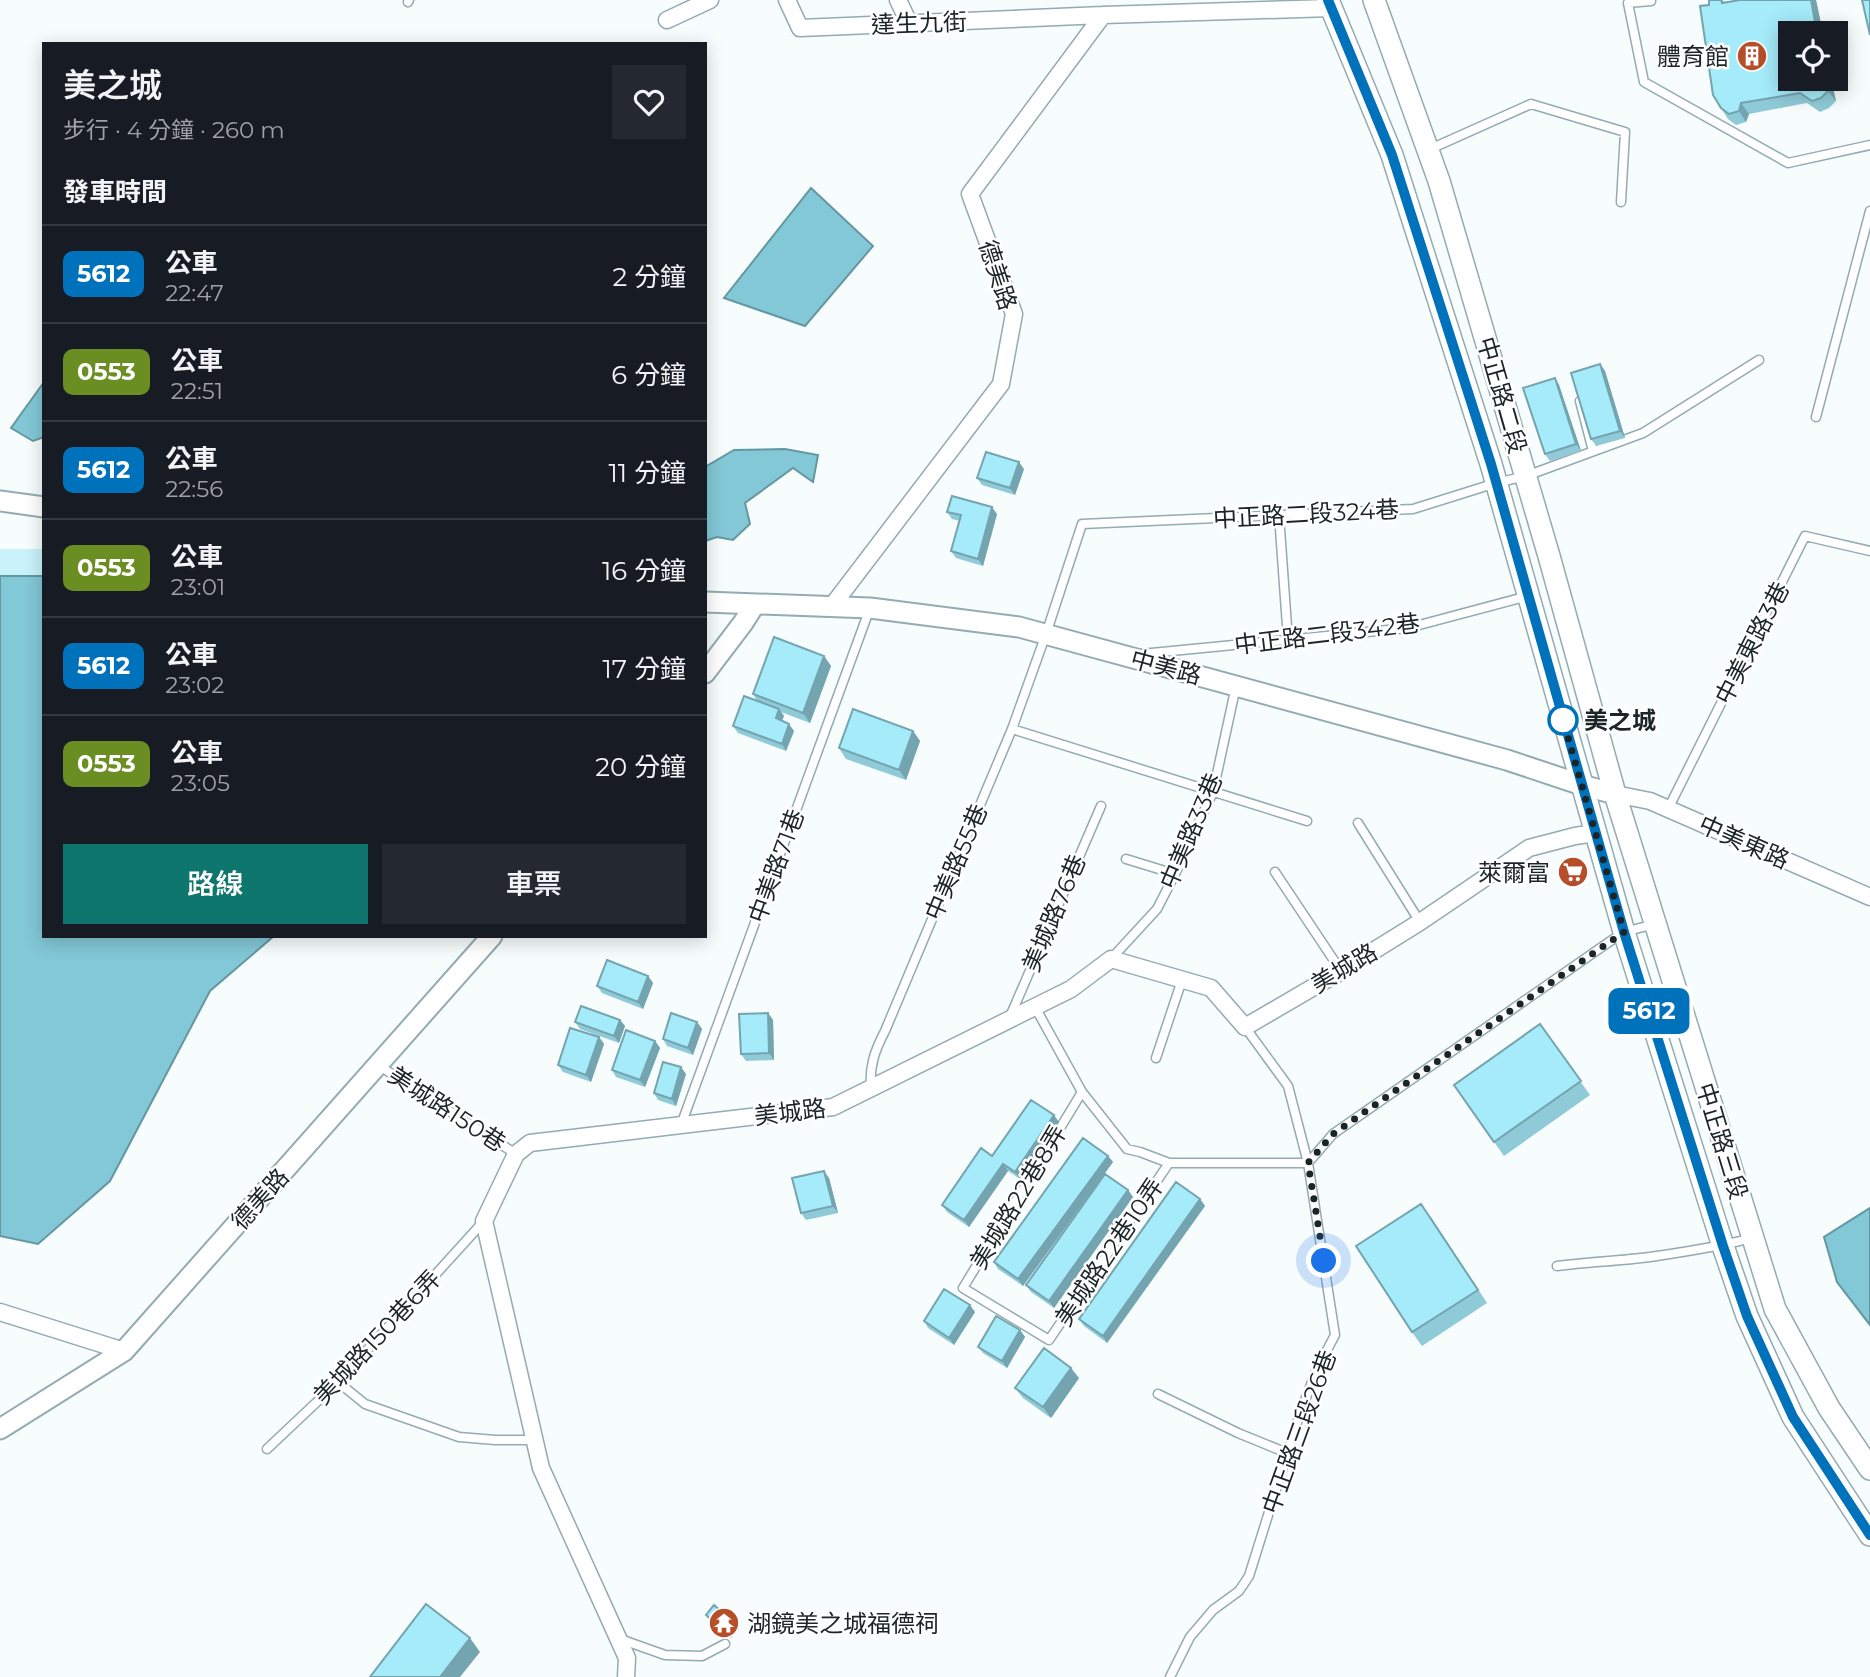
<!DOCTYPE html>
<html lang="zh-TW">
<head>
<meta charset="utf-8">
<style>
  :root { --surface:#171b24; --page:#242831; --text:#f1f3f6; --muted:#9ea1a6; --line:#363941; --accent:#0f766e }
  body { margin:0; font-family:Montserrat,"Noto Sans TC",sans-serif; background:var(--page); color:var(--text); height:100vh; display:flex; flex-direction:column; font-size:26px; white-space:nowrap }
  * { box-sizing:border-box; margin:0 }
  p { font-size:23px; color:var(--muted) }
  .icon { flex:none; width:38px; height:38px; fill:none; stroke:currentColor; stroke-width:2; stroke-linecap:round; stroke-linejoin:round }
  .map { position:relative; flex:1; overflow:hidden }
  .drawer { position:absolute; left:42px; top:42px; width:665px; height:896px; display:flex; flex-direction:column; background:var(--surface); border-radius:0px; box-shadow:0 4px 18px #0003 }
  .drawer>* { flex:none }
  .badge { padding:0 14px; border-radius:10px; font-size:24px; line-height:46px }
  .buttons { position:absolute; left:1778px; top:21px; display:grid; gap:14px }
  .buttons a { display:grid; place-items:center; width:70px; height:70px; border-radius:0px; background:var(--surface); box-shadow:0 4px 18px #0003; font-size:35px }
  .you { position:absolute; width:35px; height:35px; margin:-18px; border:5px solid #fff; border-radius:50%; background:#1a73e8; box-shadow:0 0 0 10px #1a73e833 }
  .map>.badge { position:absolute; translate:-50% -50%; box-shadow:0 0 0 4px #fff }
  h2 { padding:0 21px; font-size:26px; line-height:63px }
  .round { display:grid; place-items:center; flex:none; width:74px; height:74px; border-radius:0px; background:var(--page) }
  .head { display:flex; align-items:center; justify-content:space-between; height:119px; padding:0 21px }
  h1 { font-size:33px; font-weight:600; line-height:52px }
  .cta { display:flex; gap:14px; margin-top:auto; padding:14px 21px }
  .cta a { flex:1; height:80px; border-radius:0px; background:var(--accent); color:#fff; font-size:28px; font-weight:600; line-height:80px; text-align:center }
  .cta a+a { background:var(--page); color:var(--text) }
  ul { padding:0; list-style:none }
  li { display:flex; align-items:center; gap:21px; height:98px; padding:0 21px; border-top:2px solid var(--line) }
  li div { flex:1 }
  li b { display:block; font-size:26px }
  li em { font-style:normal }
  li .badge { min-width:77px; font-weight:700; text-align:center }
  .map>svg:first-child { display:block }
  .green { fill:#c9f2fb }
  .water { fill:#83c8d7; stroke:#6497a2; stroke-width:2 }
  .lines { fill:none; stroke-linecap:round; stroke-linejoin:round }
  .service-casing { stroke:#93abb1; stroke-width:11 }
  .minor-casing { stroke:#93abb1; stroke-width:19 }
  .tertiary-casing { stroke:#93abb1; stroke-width:23 }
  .secondary-casing { stroke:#93abb1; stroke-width:24 }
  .service { stroke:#fff; stroke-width:8 }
  .minor { stroke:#fff; stroke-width:16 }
  .tertiary { stroke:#fff; stroke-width:19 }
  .secondary { stroke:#fff; stroke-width:21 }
  .wall { fill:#8ecad7 }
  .shaded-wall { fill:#74a4af }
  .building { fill:#a5ebfa; stroke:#74a4af; stroke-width:2 }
  .line-casing { stroke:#fff; stroke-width:16 }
  .line { stroke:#0072bc; stroke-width:10 }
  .walk { stroke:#1b2527; stroke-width:7; stroke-dasharray:0 12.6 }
  .stop-dot { fill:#fff; stroke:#0072bc; stroke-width:3.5 }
  .labels { text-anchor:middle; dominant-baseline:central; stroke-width:5; stroke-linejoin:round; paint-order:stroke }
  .street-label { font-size:24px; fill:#1b2527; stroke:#fff }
  .poi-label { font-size:24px; fill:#1b2527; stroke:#fff; text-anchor:end }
  .stop-label { font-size:24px; font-weight:bold; fill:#1b2527; stroke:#fff; text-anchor:start }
</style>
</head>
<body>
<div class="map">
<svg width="1870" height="1677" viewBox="0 0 1870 1677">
  <rect width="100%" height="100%" fill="#f7fcfd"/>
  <path class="green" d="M0,549H44V576H0Z"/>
  <path class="water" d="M811,188L873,246L805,326L724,298Z
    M44,382V437L33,441L11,428Z
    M785,449L818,455L813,482L793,468L745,503L750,524L733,540L717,537L705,541V467L734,450Z
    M0,576H44V936H274L210,991L110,1181L38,1244L0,1236Z
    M1870,1208V1325L1837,1282L1824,1237Z"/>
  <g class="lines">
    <g class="service-casing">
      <path id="service" d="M1651,0V1L1628,3L1644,82L1788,163L1870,145
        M408,2L409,0
        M1428,150L1531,104L1625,132L1621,202
        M1580,401L1593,451
        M1816,417L1870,211
        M1279,515L1288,640
        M1141,654L1408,628L1528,596
        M1012,729L1307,821
        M1668,809L1805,536L1870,551
        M1358,823L1420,922
        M1126,859L1175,874
        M1275,872L1341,971
        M1111,959L1157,909L1175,874L1213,792L1236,686
        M1035,1007L1082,1092L1127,1149L1140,1152L1169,1163H1308
        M1009,1019L1101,806
        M1156,1058L1182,980
        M378,1065L516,1154
        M871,1089C869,1066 875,1050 885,1031L1012,729L1046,634L1082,524L1413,509L1496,483L1526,476L1643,433L1759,360
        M1082,1092L963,1288L1049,1340L1169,1163
        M681,1125L870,608
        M1308,1163L1333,1134L1609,942L1624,932L1655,924
        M1557,1266C1588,1262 1619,1261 1650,1257C1684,1252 1719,1247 1752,1238
        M338,1382L365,1404L459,1437L495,1440H534
        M1158,1394L1238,1433L1287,1453
        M267,1449L338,1382L484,1221
        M620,1639L665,1655L702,1656L725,1644
        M1170,1677L1190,1637L1213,1610L1239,1591L1249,1576L1299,1416L1317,1369L1335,1335L1308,1163L1288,1086L1245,1027"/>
    </g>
    <g class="minor-casing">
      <path id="minor" d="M787,0L800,28L1103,15L1331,8
        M898,0L909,23
        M667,20L710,0
        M832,606L1001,384L1014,314L970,194L1103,15
        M1615,794L1650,801L1870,897
        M0,1312L124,1351
        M626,1677L627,1658L541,1468L484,1221L516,1154L530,1143L833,1107L1071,989L1111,959L1211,988L1245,1027L1341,971L1420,922L1529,848L1575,836L1595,833"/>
    </g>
    <g class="tertiary-casing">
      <path id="tertiary" d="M0,501L44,507
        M705,602L870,608L1019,627L1507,760L1582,785L1615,794
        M705,673L743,623L755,604
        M0,1429L124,1351L492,936"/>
    </g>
    <g class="secondary-casing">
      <path id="secondary" d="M1328,0L1392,155L1491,464L1624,932L1723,1246L1747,1316L1793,1417L1870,1535
        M1374,0L1439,181L1549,556L1615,794L1775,1309L1829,1408L1870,1469"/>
    </g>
    <use href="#service" class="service"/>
    <use href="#minor" class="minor"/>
    <use href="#tertiary" class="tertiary"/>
    <use href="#secondary" class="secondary"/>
  </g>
  <path class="wall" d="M1709,0H1723L1724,2L1740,0H1816L1823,33L1790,79H1831L1836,101L1829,108L1820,112L1807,103L1749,114L1746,122L1736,125L1728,119L1721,108Z
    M1600,364L1605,371L1625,438L1596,446L1591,439Z
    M1555,378L1559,385L1581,451L1550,461L1545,454Z
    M1024,469L1015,495L982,485L977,478Z
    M947,512L997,514L983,566L956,558L951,551L960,521L952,519Z
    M824,656L831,666L810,723L781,712L784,716L782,721L794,731L786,751L738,733L733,726L757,701L753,694Z
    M913,731L920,741L906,780L846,759L839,748Z
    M648,976L653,983L643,1009L602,993L597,986Z
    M768,1013L773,1020L774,1060L746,1061L741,1054Z
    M620,1020L625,1026L619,1043L580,1029L575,1022Z
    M697,1022L702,1029L693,1055L667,1046L663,1039Z
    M1540,1024L1590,1095L1504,1156L1454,1085Z
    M599,1037L604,1044L591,1082L563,1072L558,1065Z
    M655,1041L660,1048L645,1087L616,1077L612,1070Z
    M686,1074L676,1106L658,1100L654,1093Z
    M1059,1122L1020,1179L1008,1171L969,1227L947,1212L942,1205L992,1156Z
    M1108,1156L1113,1162L1023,1286L998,1269L994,1262Z
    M829,1178L838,1213L806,1220L801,1213Z
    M1128,1190L1133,1197L1054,1308L1031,1292L1026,1285Z
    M1200,1199L1205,1206L1107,1343L1084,1326L1079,1319Z
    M1431,1217L1487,1303L1422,1346L1412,1332Z
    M975,1312L954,1345L928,1328L924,1321Z
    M1020,1330L1025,1337L1007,1368L983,1353L978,1347Z
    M1079,1378L1051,1418L1023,1398L1015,1388Z"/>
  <path class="shaded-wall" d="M1811,0H1816L1823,33H1817Z
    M1826,79H1831L1836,101L1828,91Z
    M1741,103L1749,114L1746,122L1739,111Z
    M1600,364L1605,371L1625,438L1620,431Z
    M1555,378L1559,385L1581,451L1576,444Z
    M1019,462L1024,469L1015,495L1010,488Z
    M992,507L997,514L983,566L978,559Z
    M824,656L831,666L810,723L803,713Z
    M779,709L784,716L780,725L776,718Z
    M789,724L794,731L786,751L782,744Z
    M913,731L920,741L906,780L899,770Z
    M648,976L653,983L643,1009L638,1002Z
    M768,1013L773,1020L774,1060L769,1053Z
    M620,1020L625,1026L619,1043L614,1036Z
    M697,1022L702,1029L693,1055L688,1048Z
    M599,1037L604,1044L591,1082L586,1075Z
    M655,1041L660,1048L645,1087L640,1080Z
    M681,1067L686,1074L676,1106L672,1099Z
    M1054,1115L1059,1122L1020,1179L1015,1172Z
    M1108,1156L1113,1162L1023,1286L1018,1279Z
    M1003,1164L1008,1171L969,1227L964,1220Z
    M824,1171L829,1178L838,1213L833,1206Z
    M1128,1190L1133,1197L1054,1308L1049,1301Z
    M1200,1199L1205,1206L1107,1343L1103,1336Z
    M970,1305L975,1312L954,1345L949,1338Z
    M1020,1330L1025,1337L1007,1368L1002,1361Z
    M1071,1368L1079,1378L1051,1418L1043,1407Z
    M737,1625L739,1629L731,1638L728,1635Z
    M470,1638L480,1652L460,1677H440Z"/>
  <path class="building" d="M1709,0H1721L1722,3L1740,0H1811L1817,33H1790V79H1826L1828,91L1821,98L1812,101L1800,93L1741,103L1739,111L1729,114L1721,108L1713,95L1700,6L1709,5Z
    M1862,0H1870V35Z
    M1600,364L1620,431L1591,439L1571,373Z
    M1555,378L1576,444L1545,454L1523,388Z
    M986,452L1019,462L1010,488L977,478Z
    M952,496L992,507L978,559L951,551L961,515L947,512Z
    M774,637L824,656L803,713L753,694Z
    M744,696L779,709L776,718L789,724L782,744L733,726Z
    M853,709L913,731L899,770L839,748Z
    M607,960L648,976L638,1002L597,986Z
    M581,1006L620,1020L614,1036L575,1022Z
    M671,1013L697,1022L688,1048L663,1039Z
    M768,1013L769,1053L741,1054L739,1014Z
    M1540,1024L1581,1081L1494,1142L1454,1085Z
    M570,1028L599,1037L586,1075L558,1065Z
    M626,1030L655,1041L640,1080L612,1070Z
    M663,1062L681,1067L672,1099L654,1093Z
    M1031,1100L1054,1115L1015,1172L1003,1164L964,1220L942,1205L981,1148L992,1156Z
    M1083,1138L1108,1156L1018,1279L994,1262Z
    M824,1171L833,1206L801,1213L792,1178Z
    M1105,1174L1128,1190L1049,1301L1026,1285Z
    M1176,1182L1200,1199L1103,1336L1079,1319Z
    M1421,1204L1478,1290L1412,1332L1356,1246Z
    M944,1289L970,1305L949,1338L924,1321Z
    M996,1316L1020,1330L1002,1361L978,1347Z
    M1044,1348L1071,1368L1043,1407L1015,1388Z
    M426,1604L470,1638L440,1677H370Z
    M714,1605L737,1625L728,1635L706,1615Z"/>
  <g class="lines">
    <g class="line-casing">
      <path id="line" d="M1328,0L1392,155L1491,464L1624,932L1723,1246L1747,1316L1793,1417L1870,1535"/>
    </g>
    <use href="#line" class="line"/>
    <path class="walk" d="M1324,1261L1308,1163L1333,1134L1624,932L1563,720"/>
  </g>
  <defs>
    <g id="building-disc" transform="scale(1.575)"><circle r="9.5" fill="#b64e29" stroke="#fff"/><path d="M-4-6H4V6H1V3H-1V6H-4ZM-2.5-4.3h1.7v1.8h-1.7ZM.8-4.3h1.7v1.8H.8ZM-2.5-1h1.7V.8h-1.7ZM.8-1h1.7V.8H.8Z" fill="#fff"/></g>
    <g id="supermarket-disc" transform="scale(1.575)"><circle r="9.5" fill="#b64e29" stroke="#fff"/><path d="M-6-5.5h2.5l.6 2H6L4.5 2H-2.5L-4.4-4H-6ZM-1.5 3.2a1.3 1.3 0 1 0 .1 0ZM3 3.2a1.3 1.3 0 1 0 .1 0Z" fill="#fff"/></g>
    <g id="temple-disc" transform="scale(1.575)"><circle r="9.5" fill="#b64e29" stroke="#fff"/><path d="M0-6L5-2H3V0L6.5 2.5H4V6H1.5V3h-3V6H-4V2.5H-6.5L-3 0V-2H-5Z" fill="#fff"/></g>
  </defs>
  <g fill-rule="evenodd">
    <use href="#building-disc" x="1752" y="56"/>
    <use href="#supermarket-disc" x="1573" y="872"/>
    <use href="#temple-disc" x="724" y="1623"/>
  </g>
  <circle class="stop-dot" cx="1563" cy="720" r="14"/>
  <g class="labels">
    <g class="street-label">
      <text transform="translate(919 23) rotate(-2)">達生九街</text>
      <text transform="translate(998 275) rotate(72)">德美路</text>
      <text transform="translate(1502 395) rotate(74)">中正路二段</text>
      <text transform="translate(1306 514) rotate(-3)">中正路二段324巷</text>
      <text transform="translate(1327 634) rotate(-7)">中正路二段342巷</text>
      <text transform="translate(1752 643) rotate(-63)">中美東路3巷</text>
      <text transform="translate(1166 667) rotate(15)">中美路</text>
      <text transform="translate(1191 831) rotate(-67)">中美路33巷</text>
      <text transform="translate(1744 842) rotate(24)">中美東路</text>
      <text transform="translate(956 862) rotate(-67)">中美路55巷</text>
      <text transform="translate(776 866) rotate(-70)">中美路71巷</text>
      <text transform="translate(1054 913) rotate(-67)">美城路76巷</text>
      <text transform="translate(1344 968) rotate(-31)">美城路</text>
      <text transform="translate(447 1109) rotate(33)">美城路150巷</text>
      <text transform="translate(790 1112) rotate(-7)">美城路</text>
      <text transform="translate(1722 1141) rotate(73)">中正路三段</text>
      <text transform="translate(1018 1197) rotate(-59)">美城路22巷8弄</text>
      <text transform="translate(260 1199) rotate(-48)">德美路</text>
      <text transform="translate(1109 1252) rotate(-56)">美城路22巷10弄</text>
      <text transform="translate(377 1337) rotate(-47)">美城路150巷6弄</text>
      <text transform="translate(1299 1432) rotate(-70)">中正路三段26巷</text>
    </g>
    <g class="poi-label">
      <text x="1729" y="56">體育館</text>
      <text x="1550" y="872">萊爾富</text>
      <text x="747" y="1623" text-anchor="start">湖鏡美之城福德祠</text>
    </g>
    <g class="stop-label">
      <text x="1584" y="720">美之城</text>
    </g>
  </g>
</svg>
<div class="buttons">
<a><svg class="icon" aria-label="locate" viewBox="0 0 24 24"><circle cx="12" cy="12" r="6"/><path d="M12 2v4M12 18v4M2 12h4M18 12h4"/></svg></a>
</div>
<div class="you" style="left:1324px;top:1261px"></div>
<b class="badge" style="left:1649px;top:1011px;background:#0072bc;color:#fff">5612</b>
<section class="drawer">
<div class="head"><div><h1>美之城</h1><p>步行 · 4 分鐘 · 260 m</p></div><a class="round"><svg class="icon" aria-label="heart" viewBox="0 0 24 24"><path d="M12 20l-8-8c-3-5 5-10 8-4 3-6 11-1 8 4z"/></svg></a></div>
<h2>發車時間</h2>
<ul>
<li><span class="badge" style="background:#0072bc;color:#fff">5612</span><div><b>公車</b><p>22:47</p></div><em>2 分鐘</em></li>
<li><span class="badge" style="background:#6b8e23;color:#fff">0553</span><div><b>公車</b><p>22:51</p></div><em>6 分鐘</em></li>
<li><span class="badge" style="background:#0072bc;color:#fff">5612</span><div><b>公車</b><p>22:56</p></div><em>11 分鐘</em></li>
<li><span class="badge" style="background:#6b8e23;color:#fff">0553</span><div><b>公車</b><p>23:01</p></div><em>16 分鐘</em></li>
<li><span class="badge" style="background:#0072bc;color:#fff">5612</span><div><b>公車</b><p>23:02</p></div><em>17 分鐘</em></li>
<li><span class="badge" style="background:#6b8e23;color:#fff">0553</span><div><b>公車</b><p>23:05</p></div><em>20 分鐘</em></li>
</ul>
<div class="cta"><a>路線</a><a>車票</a></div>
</section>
</div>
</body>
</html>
